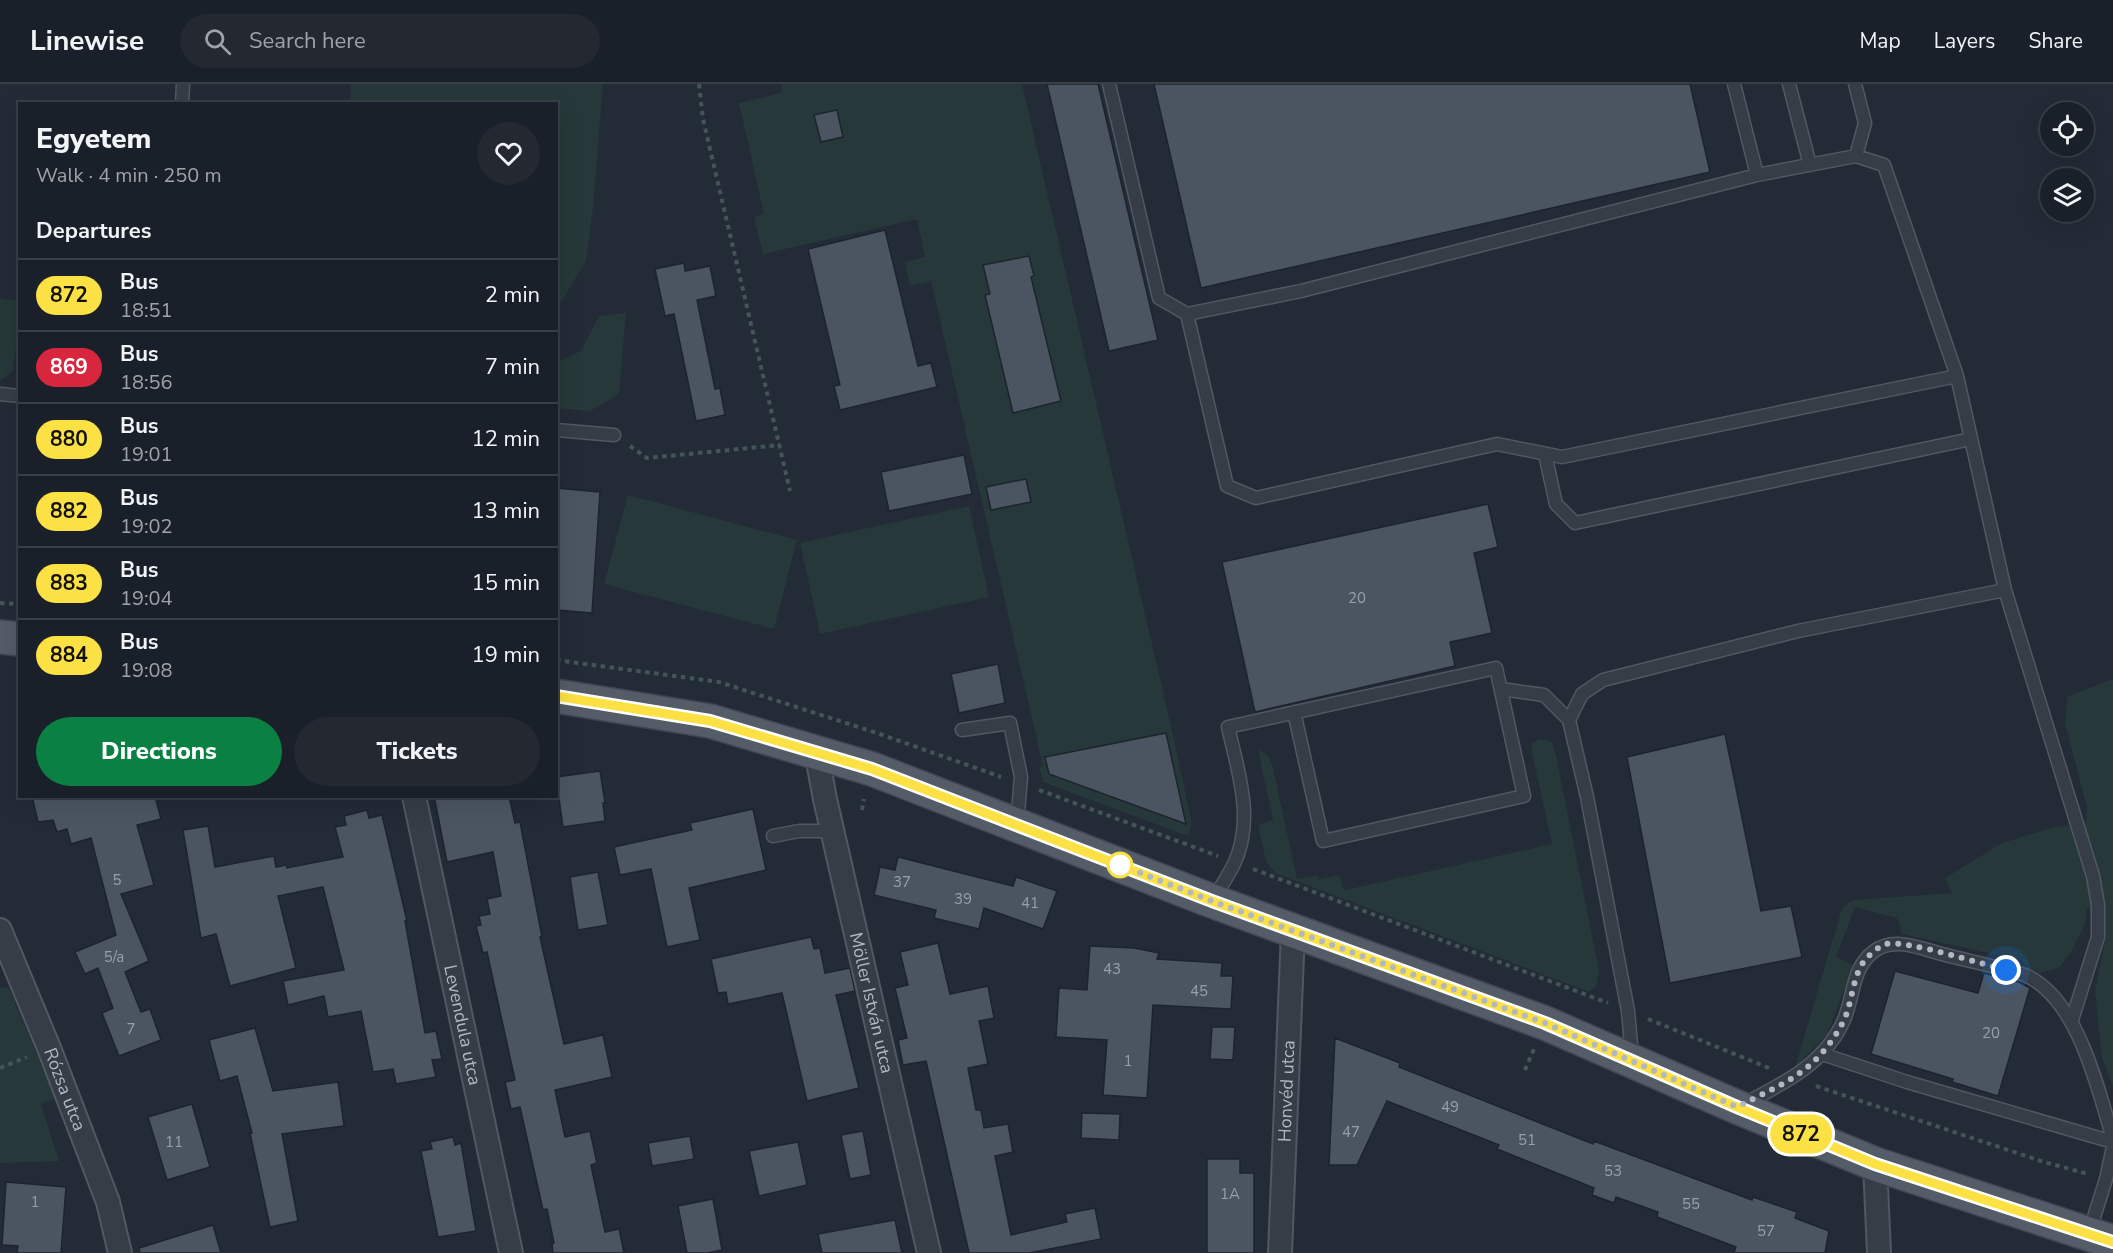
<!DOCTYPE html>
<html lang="en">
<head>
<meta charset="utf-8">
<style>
  :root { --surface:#1a2029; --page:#232831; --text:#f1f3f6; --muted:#9fa3a8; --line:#383e46; --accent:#0b8043 }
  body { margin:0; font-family:"Nunito Sans",sans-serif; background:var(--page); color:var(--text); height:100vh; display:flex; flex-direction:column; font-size:22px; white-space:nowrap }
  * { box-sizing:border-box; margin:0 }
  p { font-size:20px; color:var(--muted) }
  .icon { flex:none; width:33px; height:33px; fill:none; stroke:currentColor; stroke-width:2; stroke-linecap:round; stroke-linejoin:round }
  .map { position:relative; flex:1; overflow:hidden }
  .side { position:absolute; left:18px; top:18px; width:540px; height:696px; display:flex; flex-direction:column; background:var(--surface); border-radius:0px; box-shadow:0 6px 24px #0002,0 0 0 2px var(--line) }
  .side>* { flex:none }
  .badge { padding:0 12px; border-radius:20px; font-size:21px; line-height:39px }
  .fabs { position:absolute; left:2040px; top:18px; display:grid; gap:12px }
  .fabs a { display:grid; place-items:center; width:54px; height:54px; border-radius:50%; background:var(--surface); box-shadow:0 6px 24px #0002,0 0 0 2px var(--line); font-size:30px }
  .you { position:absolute; width:30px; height:30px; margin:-15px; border:4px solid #fff; border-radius:50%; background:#1a73e8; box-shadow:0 0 0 9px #1a73e833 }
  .map>.badge { position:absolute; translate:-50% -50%; box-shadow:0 0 0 3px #fff }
  h2 { padding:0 18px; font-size:22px; line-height:54px }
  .round { display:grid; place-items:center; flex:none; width:63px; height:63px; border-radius:32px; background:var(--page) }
  .summary { display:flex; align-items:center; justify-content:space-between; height:102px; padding:0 18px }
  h1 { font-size:28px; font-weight:800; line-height:45px }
  .button { display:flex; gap:12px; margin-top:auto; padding:12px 18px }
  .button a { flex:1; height:69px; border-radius:36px; background:var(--accent); color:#fff; font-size:24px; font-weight:800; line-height:69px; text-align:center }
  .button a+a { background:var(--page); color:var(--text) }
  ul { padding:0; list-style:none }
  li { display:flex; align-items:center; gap:18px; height:72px; padding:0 18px; border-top:2px solid var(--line) }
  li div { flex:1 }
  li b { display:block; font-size:22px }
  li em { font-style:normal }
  li .badge { min-width:66px; font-weight:700; text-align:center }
  header { display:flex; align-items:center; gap:36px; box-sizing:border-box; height:84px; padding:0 30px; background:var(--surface); border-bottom:2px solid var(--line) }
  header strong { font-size:28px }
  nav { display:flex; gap:33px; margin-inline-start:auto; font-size:21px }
  .search { width:420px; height:54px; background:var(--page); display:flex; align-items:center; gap:15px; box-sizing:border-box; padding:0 21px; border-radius:33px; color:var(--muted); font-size:22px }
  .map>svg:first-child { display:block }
  .green { fill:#263839 }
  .building { fill:#4b5562; stroke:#1d242e; stroke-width:1.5 }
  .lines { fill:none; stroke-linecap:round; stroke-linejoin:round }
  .lane-casing { stroke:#515862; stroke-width:15 }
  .street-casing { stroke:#515862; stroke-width:26 }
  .primary-casing { stroke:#3f4651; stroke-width:36 }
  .path { stroke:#445557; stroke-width:4; stroke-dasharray:4.5 4.5; stroke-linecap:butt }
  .lane { stroke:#363d47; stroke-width:12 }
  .street { stroke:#363d47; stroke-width:22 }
  .primary { stroke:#545c67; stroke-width:33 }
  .line-casing { stroke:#fff; stroke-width:14 }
  .line { stroke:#fbe143; stroke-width:9 }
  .walk { stroke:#b1b8c4; stroke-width:6; stroke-dasharray:0 10.8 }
  .stop-dot { fill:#fff; stroke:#fbe143; stroke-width:3 }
  .labels { text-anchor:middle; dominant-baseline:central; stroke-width:6; stroke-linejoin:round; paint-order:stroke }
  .number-label { font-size:15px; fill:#989fac }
  .street-label { font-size:18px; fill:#b1b8c4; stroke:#1b222c }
</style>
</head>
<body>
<header>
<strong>Linewise</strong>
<div class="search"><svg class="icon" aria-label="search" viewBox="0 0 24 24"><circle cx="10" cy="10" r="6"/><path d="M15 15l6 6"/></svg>Search here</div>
<nav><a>Map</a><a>Layers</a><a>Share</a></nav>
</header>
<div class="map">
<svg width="2113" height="1169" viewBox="0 0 2113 1169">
  <rect width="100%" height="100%" fill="#232b37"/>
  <path class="green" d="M351,0H603L593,124L586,177L563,215L557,221L556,20L350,19Z
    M781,0H1022L1174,655L1192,740L1188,752L1043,698L1039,684L1043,682L931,197L910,202L905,178L925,173L917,135L763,170L754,133L764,130L739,19L782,9Z
    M0,215L20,216L19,235L13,287L0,297Z
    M626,229L619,310L590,327L557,324V278L581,267L599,232Z
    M628,411L797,456L774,545L604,500Z
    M969,422L989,513L820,550L800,459Z
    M2113,595V1003L2102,973L2095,908L2106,851L2092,826L2087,824L2085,840L2072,866L2060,883L2040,889L2026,883L2021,876L1902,850L1897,834L1855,823L1836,873L1854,881L1827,950L1795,984L1842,824L1853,816L1952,809L1945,794L2002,759L2055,743L2086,739L2087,723L2065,640L2067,613Z
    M1540,655L1552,658L1556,672L1599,886L1596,902L1589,908L1275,789L1266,777L1258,741L1273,736L1258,666L1267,670L1273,684L1297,795L1318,791L1319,795L1339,791L1343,805L1345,806L1552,760L1532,669V659Z
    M0,903L9,904L55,1014L41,1020L59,1077L0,1079Z"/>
  <path class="building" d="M1047,0H1098L1158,256L1109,267Z
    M1154,0H1690L1710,88L1201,204Z
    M837,26L843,53L821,58L814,31Z
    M885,146L918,282L931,279L937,303L840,326L834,302L840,301L808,165Z
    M1029,172L1034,192L1031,193L1061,317L1013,329L985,211L990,210L983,181Z
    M684,179L685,187L710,182L716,212L697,216L715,305L720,304L725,331L696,337L674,230L665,232L655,185Z
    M964,371L972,410L889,427L881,388Z
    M1026,395L1031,418L991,426L986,403Z
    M556,404L600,408L592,529L556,526Z
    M1488,420L1498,463L1474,469L1492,549L1450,558L1455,582L1255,628L1222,478Z
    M998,580L1005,619L959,629L951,590Z
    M1166,649L1186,740L1049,690L1045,673Z
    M1725,650L1761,827L1791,822L1802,873L1670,899L1627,673Z
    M600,687L605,719H603L605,737L563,743L556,693Z
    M32,712H155L161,735L137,741L154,801L121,810L149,877L125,888L141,928L150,925L161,956L119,972L102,929L113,924L98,884L85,890L75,868L116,851L91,754L71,760L67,745L57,748L53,736L38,738Z
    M434,712H509L515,739L520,738L542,853H540L564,960L603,951L612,993L555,1006L565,1053L590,1047L597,1079L591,1081L605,1148L619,1145L624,1169H553L552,1160L554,1159L547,1125L543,1126L520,1023L511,1025L505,998L515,996L487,868L483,869L476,842L481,841L479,832L490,830L487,815L501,812L493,768L447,778Z
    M753,725L766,786L689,804L700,856L667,863L651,785L620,791L614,763L692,746L690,739Z
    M367,726L369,734L382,731L407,837H405L425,949L436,947L442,975L432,976L436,993L396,1000L393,985L373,988L361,927L328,933L324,912L288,921L283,897L344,886L323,803L278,812L296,884L230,902L216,850L201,854L183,746L208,742L215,783L274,772L276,783L286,781L287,784L343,773L335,743L346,741L344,732Z
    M898,773L1013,802L1016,793L1057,807L1043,845L984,824L979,845L934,834L936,826L874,811L880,783L895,786Z
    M598,788L608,841L578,846L570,793Z
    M811,853L814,865L820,864L825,889L850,884L855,907L836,911L859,1004L807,1017L782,909L728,920L726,908L718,909L711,875Z
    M938,859L950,910L988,902L994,934L979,937L988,980L968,984L976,1026H981L984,1044L1008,1040L1013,1068L995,1072L1011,1151L1067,1138L1065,1130L1095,1124L1101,1155L1029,1169H969L926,977L903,981L898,956L907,954L895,904L908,901L900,868Z
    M1090,862L1134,864L1159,869L1157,875L1222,879L1221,892H1233L1231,925L1153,921L1147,1014L1103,1011L1107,956L1056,953L1059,904L1087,906Z
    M1895,887L1978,909L1984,889L2019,898L2030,904L1998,1012L1952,998L1953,995L1871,970Z
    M1212,943H1235L1233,976L1210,975Z
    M255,944L273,1007L338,998L344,1042L282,1050L298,1137L270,1143L250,1049H252L237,992L220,997L209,956Z
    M1335,954L1400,979L1399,983L1593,1060L1594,1057L1752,1116L1753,1113L1797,1128L1795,1134L1829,1147L1825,1169H1734L1736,1163L1657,1133L1658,1128L1616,1113L1614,1119L1592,1111L1594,1104L1497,1065L1499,1061L1387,1017L1357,1081H1329Z
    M192,1020L210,1083L167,1096L148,1033Z
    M1082,1029L1120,1030L1119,1056L1081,1054Z
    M863,1047L871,1091L850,1095L841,1051Z
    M690,1052L694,1075L652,1082L648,1059Z
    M453,1053L455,1061L461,1059L476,1147L438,1153L421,1067L432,1065L430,1058Z
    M798,1058L807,1101L759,1112L749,1067Z
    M1207,1075H1240V1089H1254V1169H1207Z
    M6,1098L66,1103L61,1169H17L18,1162L2,1161Z
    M713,1115L722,1166L707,1169H687L678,1122Z
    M895,1136L902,1169H822L818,1150Z
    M213,1141L221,1169H140L139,1164Z"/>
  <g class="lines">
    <g class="lane-casing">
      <path id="lane" d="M1109,0L1159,214L1187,230L1301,207L1757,91L1856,72L1884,81L1957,292L2005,506L1798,547L1603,596L1582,610L1569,636
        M1734,0L1757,91
        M1789,0L1810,81
        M1855,0L1865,39L1856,72
        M182,20L183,0
        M1187,230L1227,402L1256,414L1497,360L1562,373L1957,292
        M0,310L20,312
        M556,346L614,351
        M1545,370L1556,420L1575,439L1971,355
        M2005,506L2093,792L2098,821V853L2072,936
        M1501,605L1544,611L1569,636L1587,713L1628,927L1632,972
        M962,646L1010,639L1021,693L1017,740
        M773,752L799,747H833
        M1213,816C1220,804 1228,792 1234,780C1255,736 1238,687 1228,643C1317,623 1406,603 1496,584L1524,712L1323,757L1294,628
        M1822,970L1907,998L2113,1058
        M1744,1020C1784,999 1823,981 1843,938C1854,915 1851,885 1873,868C1893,852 1919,864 1942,870C1961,875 1980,879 1999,884C2007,887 2017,888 2025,891C2078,914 2098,1005 2113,1055
        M2089,1149L2106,1095L2113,1063"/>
    </g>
    <g class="street-casing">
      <g id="street">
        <path id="s1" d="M816,667L825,715L929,1169"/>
        <path id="s2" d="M414,712L511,1169"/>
        <path id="s3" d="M0,846L49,964L108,1118L120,1169"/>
        <path d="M1875,1080L1879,1169"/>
        <path id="s4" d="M1280,1169L1293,847"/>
      </g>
    </g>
    <g class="primary-casing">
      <path id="primary" d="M0,553L20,555
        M556,612L710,637L872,685L1212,817L1545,939L1737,1023L1875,1080L2113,1158"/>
    </g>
    <path class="path" d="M699,0L703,35L790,407
      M630,362L647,374L780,361
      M0,519L20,520
      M556,576L719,598L880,650L1001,693
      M1039,706L1218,772
      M862,726L864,715
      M1253,785L1608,919
      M1648,935L1769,984
      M0,984L27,973
      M1525,986L1534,965
      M1816,1002L2044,1078L2088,1090"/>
    <use href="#lane" class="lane"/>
    <use href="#street" class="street"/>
    <use href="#primary" class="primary"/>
  </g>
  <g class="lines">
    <g class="line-casing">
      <path id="line" d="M556,612L710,637L872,685L1212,817L1545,939L1737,1023L1875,1080L2113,1158"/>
    </g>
    <use href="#line" class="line"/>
    <path class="walk" d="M1120,781L1212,817L1545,939L1737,1023C1784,999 1815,989 1842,940C1855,917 1850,883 1875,867C1878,864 1882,860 1886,860C1908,856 1981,880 2006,886"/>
  </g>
  <circle class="stop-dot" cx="1120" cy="781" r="12"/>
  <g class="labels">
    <g class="number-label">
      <text x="1357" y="514">20</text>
      <text x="117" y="796">5</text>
      <text x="902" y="798">37</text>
      <text x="963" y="815">39</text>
      <text x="1030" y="819">41</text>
      <text x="114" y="873">5/a</text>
      <text x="1112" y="885">43</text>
      <text x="1199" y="907">45</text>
      <text x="131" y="945">7</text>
      <text x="1991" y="949">20</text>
      <text x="1128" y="977">1</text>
      <text x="1450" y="1023">49</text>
      <text x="1351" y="1048">47</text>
      <text x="1527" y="1056">51</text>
      <text x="174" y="1058">11</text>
      <text x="1613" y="1087">53</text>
      <text x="1230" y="1110">1A</text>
      <text x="35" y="1118">1</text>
      <text x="1691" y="1120">55</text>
      <text x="1766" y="1147">57</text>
    </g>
    <g class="street-label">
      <text stroke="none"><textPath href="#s1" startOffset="258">Möller István utca</textPath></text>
      <text stroke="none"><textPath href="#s2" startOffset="234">Levendula utca</textPath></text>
      <text stroke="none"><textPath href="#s3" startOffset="172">Rózsa utca</textPath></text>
      <text stroke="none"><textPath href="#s4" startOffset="162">Honvéd utca</textPath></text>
    </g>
  </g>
</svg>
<div class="fabs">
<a><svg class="icon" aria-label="locate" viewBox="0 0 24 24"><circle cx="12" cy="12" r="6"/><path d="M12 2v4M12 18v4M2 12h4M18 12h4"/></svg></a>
<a><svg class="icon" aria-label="layers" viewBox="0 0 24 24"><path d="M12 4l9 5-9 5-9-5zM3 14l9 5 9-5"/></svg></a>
</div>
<div class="you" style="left:2006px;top:886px"></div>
<b class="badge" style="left:1801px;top:1050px;background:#fbe143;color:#111">872</b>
<section class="side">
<div class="summary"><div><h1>Egyetem</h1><p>Walk · 4 min · 250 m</p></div><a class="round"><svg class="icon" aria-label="heart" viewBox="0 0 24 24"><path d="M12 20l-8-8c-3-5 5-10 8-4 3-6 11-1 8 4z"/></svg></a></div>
<h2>Departures</h2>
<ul>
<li><span class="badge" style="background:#fbe143;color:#111">872</span><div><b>Bus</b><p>18:51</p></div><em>2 min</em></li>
<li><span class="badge" style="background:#d7263d;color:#fff">869</span><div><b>Bus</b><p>18:56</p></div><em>7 min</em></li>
<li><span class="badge" style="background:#fbe143;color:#111">880</span><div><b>Bus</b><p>19:01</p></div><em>12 min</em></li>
<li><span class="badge" style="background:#fbe143;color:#111">882</span><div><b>Bus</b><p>19:02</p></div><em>13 min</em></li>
<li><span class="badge" style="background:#fbe143;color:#111">883</span><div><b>Bus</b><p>19:04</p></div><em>15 min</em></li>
<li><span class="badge" style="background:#fbe143;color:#111">884</span><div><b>Bus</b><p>19:08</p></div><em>19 min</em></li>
</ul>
<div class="button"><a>Directions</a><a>Tickets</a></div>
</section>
</div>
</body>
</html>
